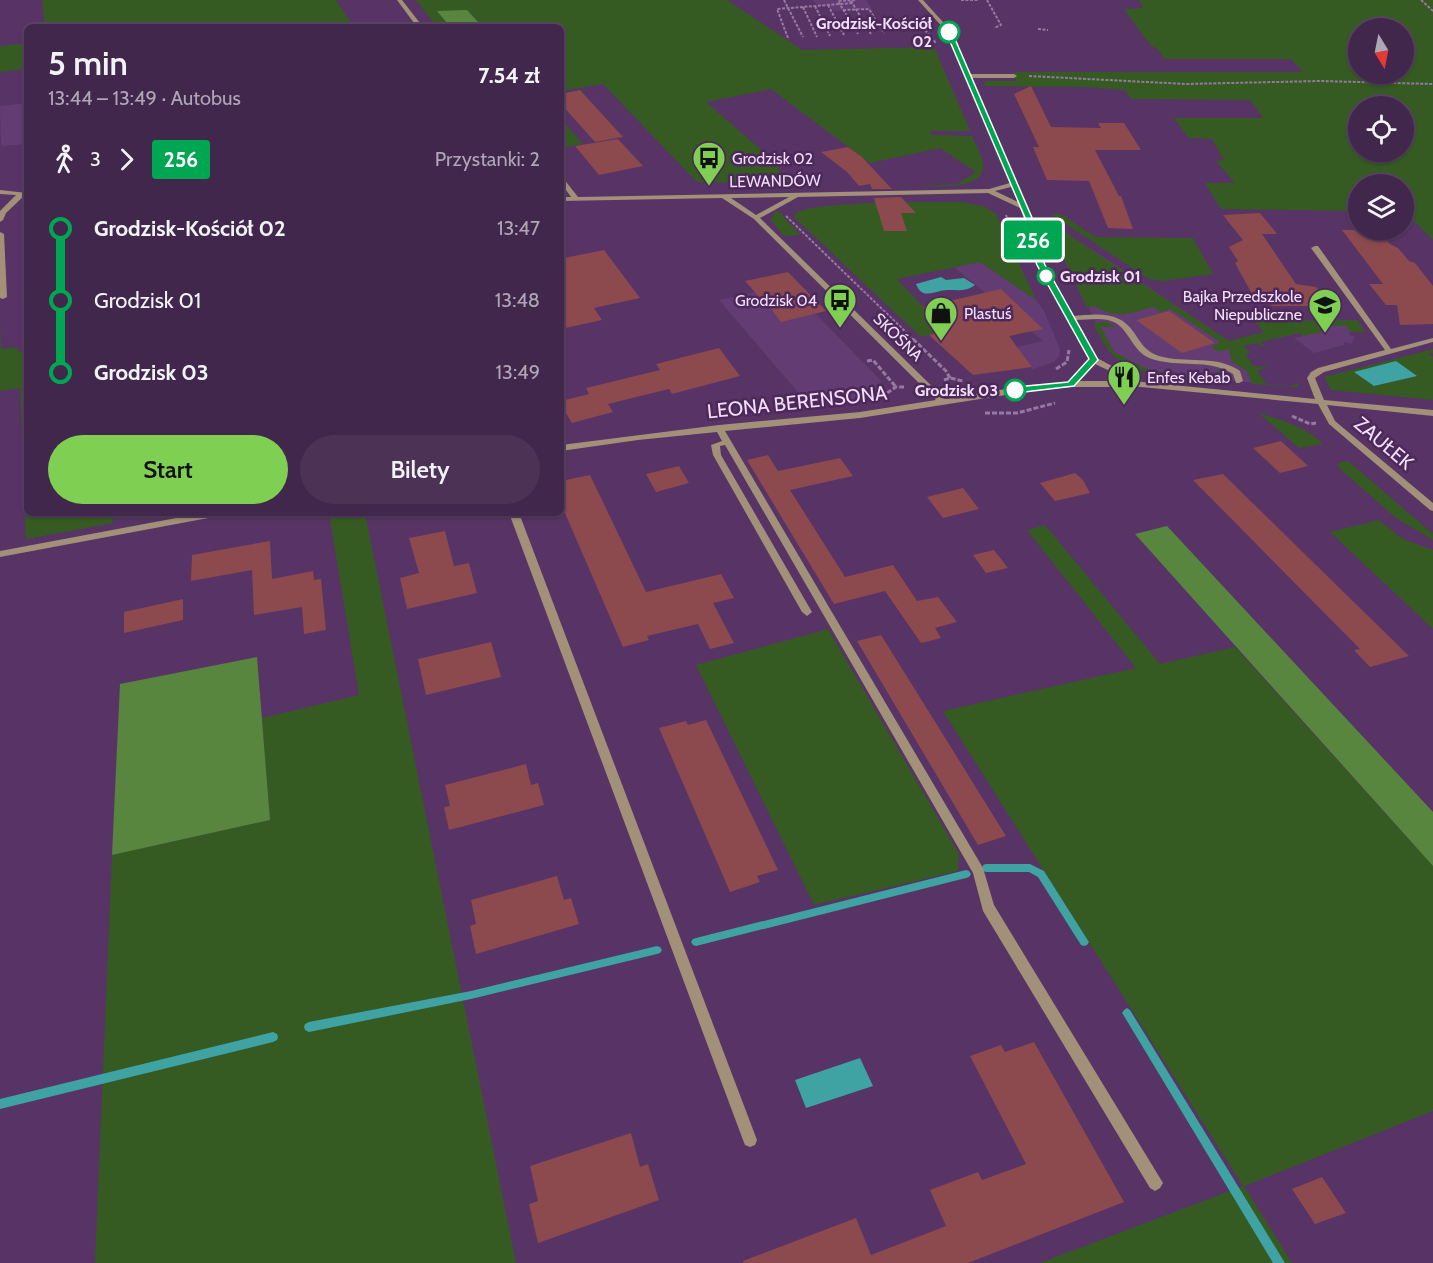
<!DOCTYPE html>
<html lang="pl">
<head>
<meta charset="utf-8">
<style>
  :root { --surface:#41274c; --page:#4c3356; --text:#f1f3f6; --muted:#aea5b5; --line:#5a4464; --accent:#7fd052 }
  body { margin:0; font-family:Cabin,sans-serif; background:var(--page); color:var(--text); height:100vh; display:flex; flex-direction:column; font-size:22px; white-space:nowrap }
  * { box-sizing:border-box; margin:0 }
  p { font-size:20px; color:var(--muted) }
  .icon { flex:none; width:33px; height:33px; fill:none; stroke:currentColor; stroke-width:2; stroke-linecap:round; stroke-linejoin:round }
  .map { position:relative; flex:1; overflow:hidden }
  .panel { position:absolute; left:24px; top:24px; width:540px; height:492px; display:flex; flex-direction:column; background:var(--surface); border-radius:9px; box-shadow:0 2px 4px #0004,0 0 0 2px var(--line) }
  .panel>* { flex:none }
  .badge { padding:0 12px; border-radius:4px; font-size:21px; line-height:39px }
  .needle { width:39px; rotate:170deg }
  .fabs { position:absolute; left:1348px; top:18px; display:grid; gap:12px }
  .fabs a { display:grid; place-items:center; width:66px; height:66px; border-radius:50%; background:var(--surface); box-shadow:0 2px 4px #0004,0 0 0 2px var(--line); font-size:30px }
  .map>.badge { position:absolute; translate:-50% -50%; box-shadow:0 0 0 3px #fff }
  .legs { display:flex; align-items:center; gap:9px; height:66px; padding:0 24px; font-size:20px }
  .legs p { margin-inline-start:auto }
  .head { display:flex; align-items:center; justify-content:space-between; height:102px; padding:0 24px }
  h1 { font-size:33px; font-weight:600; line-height:45px }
  .cta { display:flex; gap:12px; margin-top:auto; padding:12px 24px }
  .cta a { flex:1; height:69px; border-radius:36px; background:var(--accent); color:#111; font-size:24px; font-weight:600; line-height:69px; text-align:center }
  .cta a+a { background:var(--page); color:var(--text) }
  ul { padding:0 24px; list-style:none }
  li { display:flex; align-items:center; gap:21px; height:72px; font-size:22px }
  li i { display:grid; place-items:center; width:9px; height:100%; margin:0 8px; background:currentColor }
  li i::after { content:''; width:15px; height:15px; margin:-8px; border:4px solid; border-radius:50%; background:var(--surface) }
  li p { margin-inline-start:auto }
  li:first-child i { background:linear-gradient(#0000 50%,currentColor 0) }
  li:last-child i { background:linear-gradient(currentColor 50%,#0000 0) }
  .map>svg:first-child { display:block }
  .built { fill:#643c74 }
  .green { fill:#365b22; fill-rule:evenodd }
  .forest { fill:#58863f }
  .water { fill:#3fa2a3 }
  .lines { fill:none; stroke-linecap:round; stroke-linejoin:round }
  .stream { fill:#3fa2a3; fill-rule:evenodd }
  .building { fill:#8c494e }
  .path-far1 { stroke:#9679a2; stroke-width:2; stroke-dasharray:3 1.5; stroke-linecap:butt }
  .path { stroke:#9679a2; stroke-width:3; stroke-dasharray:5 2; stroke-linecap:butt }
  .minor { fill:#a29078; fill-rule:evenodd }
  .line-1 { fill:#00a651; stroke:#fff; stroke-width:1.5 }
  .stop-1-dot { fill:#fff; stroke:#00a651; stroke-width:3 }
  .labels { text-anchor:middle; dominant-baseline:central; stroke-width:5; stroke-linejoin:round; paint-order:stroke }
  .far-stop-label { font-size:16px; font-weight:bold; fill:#f2ddfb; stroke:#4c2959; text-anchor:end }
  .far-poi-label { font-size:16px; fill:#f2ddfb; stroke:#4c2959; text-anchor:start }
  .far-street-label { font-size:16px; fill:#f2ddfb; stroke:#4c2959 }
  .street-label { font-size:20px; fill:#f2ddfb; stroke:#4c2959 }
</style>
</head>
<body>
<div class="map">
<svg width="1433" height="1263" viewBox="0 0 1433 1263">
  <rect width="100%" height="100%" fill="#573465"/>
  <path class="built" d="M813,0H866L872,9L833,11L830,6H818Z
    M27,103V144L1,146L0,106Z
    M1090,248L1229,341L1264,384L1150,372L1111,353L1088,306Z
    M980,262L1036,300L1044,311L1060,349L1059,357L1054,362L1031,370L1032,367L1017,347L1043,341L954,267Z
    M788,285L881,381L880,387L872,394L852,402L837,404L820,395L803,398L719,300Z
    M1248,314H1277L1282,321L1357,320L1365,332H1350L1349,335L1355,337L1351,344L1345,342L1344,345L1314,353L1294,338L1303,336L1299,333L1279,338Z"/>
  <path class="green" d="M42,0H336L354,27H45Z
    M416,0H727L802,50L934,47L970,131H930L931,135L972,136C975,144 984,158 983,167C983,190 935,186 920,186L957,184L976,172L940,148L870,163L771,89L706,102L774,161L772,162L793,184L697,182L603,84L561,91V27H437Z
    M1139,0H1433V240L1404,211V184H1359V211L1221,209L1205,183H1235L1216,161L1224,160L1212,139L1189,138L1174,118H1263L1250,100L1131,99L1125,90L1084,87L985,86L984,82L987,81H1016L1013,72H1303L1291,59H1164L1158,49L1151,46L1124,9L1143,8ZM1359,28H1404V74H1359ZM1359,106H1404V152H1359Z
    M27,43V69L0,72V46Z
    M561,119L583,144L561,148Z
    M961,202L983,206L996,214L1036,300L980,262L897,279L945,330L921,337L795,218L794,215C804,200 936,202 961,202Z
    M775,211L783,214L784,218L801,235L784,236L771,220Z
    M1051,214H1061L1095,237L1193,238L1213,274L1163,281L1149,279Z
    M1045,219L1229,341L1264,332L1248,314H1277L1282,321L1357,320L1365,332H1350L1346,326H1319L1322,332L1304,336L1299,333L1261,342L1264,345L1261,346L1257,343L1243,346L1250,352L1246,354L1253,366L1267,367L1257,371L1266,384L1290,386L1299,383V385L1297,387L1252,384L1247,371L1232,362L1229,349L1219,352L1211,347L1220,342L1171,309L1160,312L1153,307C1130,314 1115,319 1095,306L1087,308Z
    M1108,322L1116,327H1101L1114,352L1151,371L1219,378L1217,369L1227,374L1229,381C1196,378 1142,380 1116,358C1106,349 1099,335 1093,323Z
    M0,323L1,349L17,347L18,352L27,350V513H112L113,523L26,539L20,388L0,391Z
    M1433,349V353L1429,354L1433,357V400L1331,390L1324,377ZM1396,361L1416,376L1375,386L1355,373Z
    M1259,413C1281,420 1306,427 1323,444L1299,448Z
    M1348,461L1433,534V540L1396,518L1339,468L1338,463Z
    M329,513H365L516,1263H95L112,855L270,820L262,718L359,695Z
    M1379,520L1403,539L1433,550V629L1330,532Z
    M1045,525L1160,664L1235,647L1433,866V1111L1244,1186L1292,1263H1040L1243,1186L943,711L1136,668L1027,530Z
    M828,629L959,854L958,871L814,905L696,665Z"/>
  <path class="forest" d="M467,10L478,22L447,23L437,11Z
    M1167,526L1433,812V866L1135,534Z
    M257,657L270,820L112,855L120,684Z"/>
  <path class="water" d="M941,277L946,280L964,278L975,285C963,294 953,288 940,291C929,294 921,297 916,284Z
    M1396,361L1417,376L1374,386L1354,372Z
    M860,1058L873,1086L806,1108L795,1080Z"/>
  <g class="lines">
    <path class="stream" d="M986,864H1030L1044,871L1087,939L1089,942L1087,945L1084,946L1081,945L1038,877L1029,872H986L983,871L982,868L983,865Z
      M966,870L969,871L971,874L969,877L966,878L696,946L693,945L691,942L693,939L696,938Z
      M657,946L660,947L662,950L660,953L657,954L471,999L309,1032L305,1030L304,1027L305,1024L309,1022L471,991Z
      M1127,1008L1130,1010L1285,1263H1273L1124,1016L1122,1013L1124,1010Z
      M273,1032L277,1034L278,1037L277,1040L273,1042L0,1109V1099Z"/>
  </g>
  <path class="building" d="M1031,86L1051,127L1101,128L1098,123H1124L1141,150H1095L1119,196H1121L1133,229L1108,228L1089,181L1047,180L1033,147H1039L1014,94Z
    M580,90L623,137L595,142L561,104V94Z
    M618,139L643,166L599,175L575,146Z
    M848,147L862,157L892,189H872L870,184L859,186L847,172L821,152Z
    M901,197L916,213H901L907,231H884L874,198Z
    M1260,213L1277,234H1262L1296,284L1316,287L1330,306H1272L1269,303H1257L1235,263L1238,261L1229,247L1243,240L1223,215Z
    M1342,230H1372L1380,232L1390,244L1398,248L1409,261L1415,263L1433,286V324L1400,325L1397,305H1386L1369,284H1383Z
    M604,250L640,298L594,308L602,320L561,329V266L564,258Z
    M788,272L826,311L781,322L772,310L769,299L762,300L745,281Z
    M1001,289L1043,329L1009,336L1032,367L973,375L929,335L945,330L923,307Z
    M1169,311L1215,343L1182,353L1136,320Z
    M719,348L740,376L672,394L669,389L608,404L613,412L572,423L561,405V401L589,394L586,388L660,370L656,364Z
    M1281,441L1308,466L1280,473L1253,448Z
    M768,455L778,471L840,458L853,476L790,490L845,577L893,565L917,601L938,597L957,622L935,628L941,638L921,643L885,591L834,604L747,460Z
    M679,466L689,483L656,492L646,474Z
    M1075,473L1083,480L1090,493L1055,501L1040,483Z
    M1223,474L1270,520L1409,656L1370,667L1354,650L1360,649L1193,480Z
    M590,475L646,592L721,574L734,598L713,603L734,643L710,649L698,624L647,636L649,640L623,647L561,504V481Z
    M963,488L979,509L943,518L927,497Z
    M445,531L454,566L469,563L477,593L407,609L400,578L419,573L409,538Z
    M270,541L272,579L313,571L314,580L321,579L326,630L304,634L302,607L254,615L252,570L191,581L192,555Z
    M994,550L1008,568L986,573L973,555Z
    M183,599V620L124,633V612Z
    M881,635L939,728L1006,836L978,845L857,641Z
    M491,642L501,677L426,695L418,659Z
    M706,720L778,870L757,876L760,882L730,892L659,728L686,721L688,725Z
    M526,764L531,785L538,783L544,805L449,830L444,807L450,806L445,785Z
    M557,876L564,900L571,898L579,924L476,954L470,926L476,924L471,900Z
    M1034,1042L1124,1202L968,1263H743V1261L856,1218L871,1255L946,1226L930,1190L978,1172L982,1180L1026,1164L970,1056L1001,1045L1005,1052Z
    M631,1133L640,1167L648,1164L659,1200L538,1243L529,1204L538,1201L530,1166Z
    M1322,1177L1346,1213L1315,1224L1292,1189Z"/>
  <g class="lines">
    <path class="path-far1" d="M784,0L803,37
      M855,0L838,1L858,34
      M961,0H978
      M987,0L1001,25L994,28
      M1421,0L1433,11
      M851,1L871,34
      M828,5L844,35
      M815,6L830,36
      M803,7L817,37
      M843,10L869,9L884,33
      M1038,29L1048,30
      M925,30L936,43
      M788,38L777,9L853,3
      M1029,76L1186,84L1320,81L1433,84
      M1006,215L1012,233
      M786,216L914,340"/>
    <path class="path" d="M913,339L946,371L950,378
      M867,361L873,360L896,387
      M1056,369L1067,362L1069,350
      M944,380L950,378L963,381
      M887,393L896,387H904
      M985,413H1017L1055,403
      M1292,416L1310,424L1316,423"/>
    <path class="minor" d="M397,0H402L423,27H417Z
      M918,0H923L952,32L970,74H1014L1017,76L1014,78H971L1027,207L1032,220L1038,246L1045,265L1073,316C1088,315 1105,312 1119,319C1138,328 1137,349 1159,356C1186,364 1215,354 1240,371L1243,381L1239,383H1236L1233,374C1209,358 1179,368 1152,359C1130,352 1130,325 1108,320C1098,318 1086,320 1076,320L1097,358L1142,382L1315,399L1307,378L1311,372L1318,368L1385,350L1311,248L1315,246H1318L1391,349L1433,338V342L1324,372L1315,378L1324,400L1433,410V416L1327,405L1335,421L1433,503V511L1430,510L1329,424L1318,404L1141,387H1071L1030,391L860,418L725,431L983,868L994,905L1160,1178L1163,1183L1160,1188L1155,1191L1150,1188L983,911L973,873L725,445L720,446L721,455L812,612L807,616L802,612L713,455L711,445L722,441L717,432L638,440L561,451V445L719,425L860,412L936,400L754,219L722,198L561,201V197H571L561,183V177L563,178L578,197L989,189L1010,183L947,32ZM1011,187L1018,202L995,191ZM988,193L1020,208C1028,227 1029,247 1038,266C1053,298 1073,329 1090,360L1069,382L1030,385L945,399L760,218L798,197ZM789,197L756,215L731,198ZM1095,364L1131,381H1078Z
      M0,190L27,193L6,213L3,220L0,222V211L16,195L0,194Z
      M0,232L4,234L7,297L3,299L0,298Z
      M203,513H224L219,516L0,557V551Z
      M509,513H519L757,1140L755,1145L750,1147L745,1145L743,1140Z"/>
  </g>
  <path class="line-1" d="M949,30L952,32L1033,220L1037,246L1045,265L1098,360L1074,386L1015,393L1011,390L1015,387L1068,382L1089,359L1037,265L1030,246L1026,220L946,32Z"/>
  <defs>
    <g id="bus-pin" transform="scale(1.725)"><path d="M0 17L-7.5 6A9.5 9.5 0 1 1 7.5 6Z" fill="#7fd052" stroke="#4c2959"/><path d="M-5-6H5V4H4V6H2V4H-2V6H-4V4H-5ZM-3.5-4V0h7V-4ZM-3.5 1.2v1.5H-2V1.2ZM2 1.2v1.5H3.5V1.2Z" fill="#111"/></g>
    <g id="school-pin" transform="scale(1.725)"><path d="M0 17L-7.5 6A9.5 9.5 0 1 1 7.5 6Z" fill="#7fd052" stroke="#4c2959"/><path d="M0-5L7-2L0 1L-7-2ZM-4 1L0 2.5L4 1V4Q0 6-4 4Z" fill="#111"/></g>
    <g id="shop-pin" transform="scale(1.725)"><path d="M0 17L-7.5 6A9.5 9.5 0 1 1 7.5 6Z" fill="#7fd052" stroke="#4c2959"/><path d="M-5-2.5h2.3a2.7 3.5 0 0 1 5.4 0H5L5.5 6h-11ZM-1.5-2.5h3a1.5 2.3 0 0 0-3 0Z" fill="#111"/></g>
    <g id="restaurant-pin" transform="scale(1.725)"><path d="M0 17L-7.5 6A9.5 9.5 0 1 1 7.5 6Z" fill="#7fd052" stroke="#4c2959"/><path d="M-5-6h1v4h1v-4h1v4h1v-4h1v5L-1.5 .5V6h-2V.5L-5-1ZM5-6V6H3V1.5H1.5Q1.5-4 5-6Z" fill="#111"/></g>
  </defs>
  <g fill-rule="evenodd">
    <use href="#bus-pin" x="709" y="158"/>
    <use href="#bus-pin" x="840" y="300"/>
    <use href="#school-pin" x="1325" y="305"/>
    <use href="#shop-pin" x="941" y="313"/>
    <use href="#restaurant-pin" x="1124" y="377"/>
  </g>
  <g class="stop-1-dot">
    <circle cx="949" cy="32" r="10"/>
    <circle cx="1046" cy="276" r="8"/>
    <circle cx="1015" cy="390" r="10"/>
  </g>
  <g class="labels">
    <g class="far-stop-label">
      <text x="932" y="23">Grodzisk-Kościół<tspan x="932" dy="18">02</tspan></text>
      <text x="1060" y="276" text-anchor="start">Grodzisk 01</text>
      <text x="998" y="390">Grodzisk 03</text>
    </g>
    <g class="far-poi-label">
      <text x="732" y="158">Grodzisk 02</text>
      <text x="1302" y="296" text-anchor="end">Bajka Przedszkole<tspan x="1302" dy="18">Niepubliczne</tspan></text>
      <text x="817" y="300" text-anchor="end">Grodzisk 04</text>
      <text x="964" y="313">Plastuś</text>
      <text x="1147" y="377">Enfes Kebab</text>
    </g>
    <g class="far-street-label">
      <text transform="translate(775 181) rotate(-1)">LEWANDÓW</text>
      <text transform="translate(898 337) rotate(44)">SKOŚNA</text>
    </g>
    <g class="street-label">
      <text transform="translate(797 402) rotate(-6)">LEONA BERENSONA</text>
      <text transform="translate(1384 443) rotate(40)">ZAUŁEK</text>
    </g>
  </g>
</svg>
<div class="fabs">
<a><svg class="needle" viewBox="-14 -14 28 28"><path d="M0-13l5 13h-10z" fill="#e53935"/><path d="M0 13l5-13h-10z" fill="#aea5b5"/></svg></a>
<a><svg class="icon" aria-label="locate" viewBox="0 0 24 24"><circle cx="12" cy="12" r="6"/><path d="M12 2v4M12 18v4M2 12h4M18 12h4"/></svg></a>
<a><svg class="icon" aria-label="layers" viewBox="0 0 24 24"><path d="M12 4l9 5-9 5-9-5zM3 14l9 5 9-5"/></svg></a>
</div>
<b class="badge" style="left:1033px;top:240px;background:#00a651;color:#fff">256</b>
<section class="panel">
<div class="head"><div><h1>5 min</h1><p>13:44 – 13:49 · Autobus</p></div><b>7.54 zł</b></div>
<div class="legs"><svg class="icon" aria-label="walk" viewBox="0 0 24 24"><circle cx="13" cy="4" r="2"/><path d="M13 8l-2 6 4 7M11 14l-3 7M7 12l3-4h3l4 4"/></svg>3<svg class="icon" aria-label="forward" viewBox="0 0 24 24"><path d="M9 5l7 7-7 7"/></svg><b class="badge" style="background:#00a651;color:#fff">256</b><p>Przystanki: 2</p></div>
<ul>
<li><i style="color:#00a651"></i><b>Grodzisk-Kościół 02</b><p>13:47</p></li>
<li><i style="color:#00a651"></i><span>Grodzisk 01</span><p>13:48</p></li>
<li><i style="color:#00a651"></i><b>Grodzisk 03</b><p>13:49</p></li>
</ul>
<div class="cta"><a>Start</a><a>Bilety</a></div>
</section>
</div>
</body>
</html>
